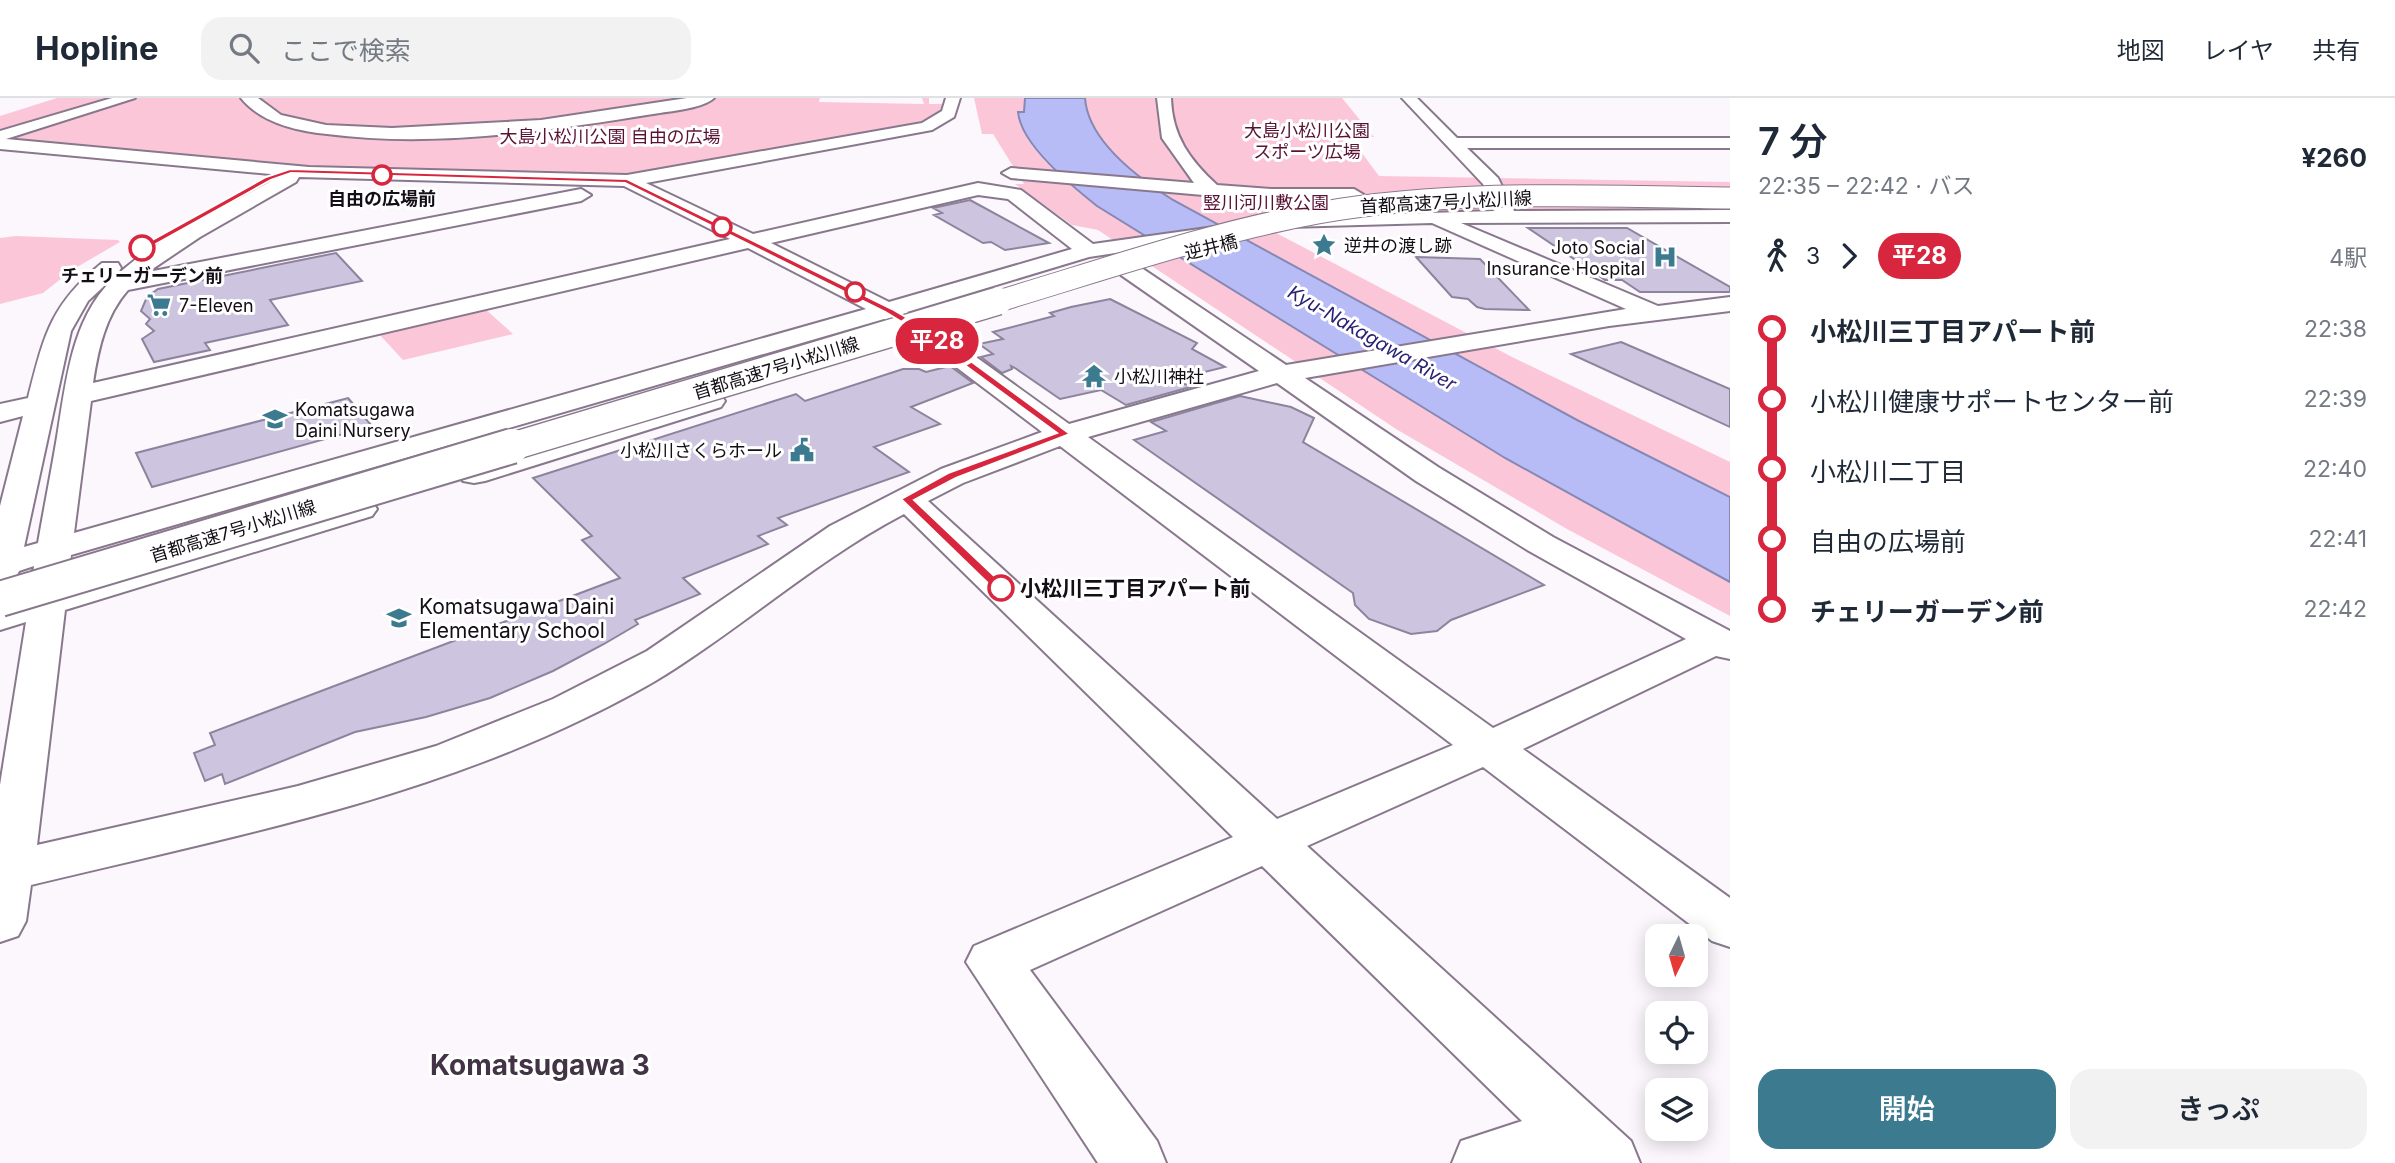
<!DOCTYPE html>
<html lang="ja">
<head>
<meta charset="utf-8">
<style>
  :root { --surface:#fff; --page:#f2f2f3; --text:#1f2937; --muted:#747a83; --line:#e0e1e3; --accent:#3c7a8f }
  body { margin:0; font-family:Inter,"Noto Sans JP",sans-serif; background:var(--page); color:var(--text); height:100vh; display:flex; flex-direction:column; font-size:26px; white-space:nowrap }
  * { box-sizing:border-box; margin:0 }
  p { font-size:23px; color:var(--muted) }
  .icon { flex:none; width:38px; height:38px; fill:none; stroke:currentColor; stroke-width:2; stroke-linecap:round; stroke-linejoin:round }
  .map { position:relative; flex:1; overflow:hidden }
  .details { display:flex; flex-direction:column; background:var(--surface); width:665px }
  .details>* { flex:none }
  .badge { padding:0 14px; border-radius:23px; font-size:24px; line-height:46px }
  .needle { width:46px; rotate:185deg }
  .buttons { position:absolute; left:1645px; top:826px; display:grid; gap:14px }
  .buttons a { display:grid; place-items:center; width:63px; height:63px; border-radius:14px; background:var(--surface); box-shadow:0 4px 18px #0003; font-size:35px }
  .map>.badge { position:absolute; translate:-50% -50%; box-shadow:0 0 0 4px #fff }
  .legs { display:flex; align-items:center; gap:10px; height:77px; padding:0 28px; font-size:23px }
  .legs p { margin-inline-start:auto }
  .headline { display:flex; align-items:center; justify-content:space-between; height:119px; padding:0 28px }
  h1 { font-size:38px; font-weight:600; line-height:52px }
  .cta { display:flex; gap:14px; margin-top:auto; padding:14px 28px }
  .cta a { flex:1; height:80px; border-radius:21px; background:var(--accent); color:#fff; font-size:28px; font-weight:600; line-height:80px; text-align:center }
  .cta a+a { background:var(--page); color:var(--text) }
  ul { padding:0 28px; list-style:none }
  li { display:flex; align-items:center; gap:24px; height:70px; font-size:26px }
  li i { display:grid; place-items:center; width:10px; height:100%; margin:0 9px; background:currentColor }
  li i::after { content:''; width:18px; height:18px; margin:-9px; border:5px solid; border-radius:50%; background:var(--surface) }
  li p { margin-inline-start:auto }
  li:first-child i { background:linear-gradient(#0000 50%,currentColor 0) }
  li:last-child i { background:linear-gradient(currentColor 50%,#0000 0) }
  header { display:flex; align-items:center; gap:42px; box-sizing:border-box; height:98px; padding:0 35px; background:var(--surface); border-bottom:2px solid var(--line) }
  header strong { font-size:33px }
  nav { display:flex; gap:38px; margin-inline-start:auto; font-size:24px }
  .search { width:490px; height:63px; background:var(--page); display:flex; align-items:center; gap:18px; box-sizing:border-box; padding:0 24px; border-radius:21px; color:var(--muted); font-size:26px }
  main { display:flex; flex:1; min-height:0 }
  .map>svg:first-child { display:block }
  .green { fill:#fbc7d8 }
  .water { fill:#b7bcf7; stroke:#8688b4; stroke-width:2 }
  .building { fill:#cdc5e0; stroke:#8c849d; stroke-width:2 }
  .lines { fill:none; stroke-linecap:round; stroke-linejoin:round }
  .minor-casing { stroke:#89788d; stroke-width:4 }
  .minor { fill:#fff; fill-rule:evenodd }
  .highway-bridge-far2-casing { stroke:#89788d; stroke-width:23; stroke-linecap:butt }
  .highway-bridge-far1-casing { stroke:#89788d; stroke-width:30; stroke-linecap:butt }
  .highway-bridge-casing { stroke:#89788d; stroke-width:38; stroke-linecap:butt }
  .highway-bridge-far2 { stroke:#fff; stroke-width:21 }
  .highway-bridge-far1 { stroke:#fff; stroke-width:27 }
  .highway-bridge { stroke:#fff; stroke-width:34 }
  .line-1 { fill:#d7263d; stroke:#fff; stroke-width:2 }
  .stop-1-dot { fill:#fff; stroke:#d7263d; stroke-width:3.5 }
  .labels { text-anchor:middle; dominant-baseline:central; stroke-width:6; stroke-linejoin:round; paint-order:stroke }
  .far-park-label { font-size:18px; fill:#591232; stroke:#fff }
  .far-stop-label { font-size:18px; font-weight:bold; fill:#140e16; stroke:#fff }
  .far-street-label { font-size:18px; fill:#140e16; stroke:#fff }
  .far-poi-label { font-size:18px; fill:#140e16; stroke:#fff; text-anchor:start }
  .far-water-label { font-size:19px; font-style:italic; fill:#2b2274; stroke:#fff }
  .stop-label { font-size:21px; font-weight:bold; fill:#140e16; stroke:#fff; text-anchor:start }
  .poi-label { font-size:21px; fill:#140e16; stroke:#fff; text-anchor:start }
  .near-neighbourhood-label { font-size:28px; font-weight:bold; fill:#423346; stroke:#fff }
</style>
</head>
<body>
<header>
<strong>Hopline</strong>
<div class="search"><svg class="icon" aria-label="search" viewBox="0 0 24 24"><circle cx="10" cy="10" r="6"/><path d="M15 15l6 6"/></svg>ここで検索</div>
<nav><a>地図</a><a>レイヤ</a><a>共有</a></nav>
</header>
<main>
<div class="map">
<svg width="1730" height="1065" viewBox="0 0 1730 1065">
  <rect width="100%" height="100%" fill="#fbf7fc"/>
  <path class="green" d="M57,0H118L0,34V18Z
    M137,0H820L819,4L924,6L922,0H929V6H944L943,13L921,26L636,77L606,78L312,71L6,40Z
    M974,0H1025L1024,15L1018,14C1024,53 1068,85 1097,108L1505,360L1730,484V518L1567,431L1396,331L1098,132L1072,127L1015,86H1024L993,36H982Z
    M1085,0H1342L1374,39H1350L1379,78L1730,84V114H1428L1263,128L1514,260L1730,364V399L1577,322L1173,102C1139,81 1088,43 1085,0Z
    M16,138L118,142L120,144L72,172L43,195L0,206V140Z
    M484,210L513,236L403,262L378,235Z"/>
  <path class="water" d="M1025,0H1085C1088,43 1138,80 1173,102L1577,322L1730,399V484L1505,360L1097,108C1072,88 1021,47 1018,14H1024Z"/>
  <path class="building" d="M970,102L1049,145L1005,152L991,144L983,145L934,117L942,115L933,110Z
    M1528,130H1627L1730,189V194H1640L1622,182H1605Z
    M336,155L362,183L270,202L288,227L205,245L210,252L154,264L142,241L154,233L146,226L150,221L141,213L147,199L158,191Z
    M1416,159L1480,161L1529,212L1485,211L1477,209L1468,201L1452,199Z
    M1110,201L1197,245L1192,251L1225,269L1168,283L1194,288L1126,307L1101,292L1060,301L1015,270L1011,268L1012,271L1002,275L981,259L993,256L979,246L1003,241L993,234L1054,218L1050,215L1071,209Z
    M1621,244L1730,291V329L1571,256Z
    M950,268L973,285L911,309L940,326L874,349L909,374L778,420L787,427L758,438L768,446L683,480L700,496L635,522L638,526L604,546L553,573L490,600L426,619L355,634L225,686L222,676L205,683L194,655L215,647L210,635L620,480L582,442L592,438L533,380L796,296L805,303L903,271H919L926,274Z
    M1240,298L1291,309L1314,320L1303,344L1544,487L1451,522L1437,533L1411,536L1369,521L1355,507L1353,495L1134,342L1166,333L1151,324Z
    M348,300L372,328L152,389L136,355Z"/>
  <g class="lines">
    <g class="minor-casing">
      <path id="minor" d="M112,0H135L6,41L309,69L627,77L922,25L942,13L946,0H960L954,19L932,32L646,85L753,136L978,85L1021,92L1093,146L1214,129L1221,131L1224,135L1221,139L1089,159L907,214L937,231L1069,326L1259,273L1121,177L1118,172L1121,167H1137L1286,267L1626,211L1432,125L1288,129L1285,125L1295,119L1495,113L1483,86L1402,0H1417L1457,40H1730V50H1467L1498,80L1514,113L1730,112V124L1461,125L1658,208L1730,199V213L1609,228L1305,280L1438,369L1553,439L1730,533V561L1716,558L1523,651L1730,800V849L1712,843L1483,669L1307,748L1631,1043L1640,1065H1452L1461,1043L1522,1023L1262,768L1030,872L1157,1043L1166,1065H1098L966,864L974,848L1233,739L904,416C822,459 753,520 676,570C647,589 614,606 583,621C410,705 217,742 31,787L26,823L18,838L0,844V687L26,524L0,532V508L30,499L34,468L19,473L13,485L0,488V408L23,318L0,324V306L28,300C44,238 50,207 102,165H118L121,170L118,175L88,203L71,233L24,449L38,445C44,410 51,375 57,339C66,285 71,221 113,181C160,135 226,111 281,77L0,51V33ZM299,79L624,88L730,141L93,285C98,252 105,218 128,192L581,103L591,97L581,91L148,174L200,139L296,84ZM978,97L1008,101L1072,151L889,204L771,145ZM748,150L866,211L74,435L91,303ZM884,221L919,241L1042,334L941,371L830,428L647,553L553,601L436,648L298,688L37,747L65,512L372,418L377,411L372,404L360,401L68,488L71,457ZM1277,285L1416,383L1529,453L1686,541L1493,630L1088,339ZM1060,348L1453,647L1277,721L928,403L963,385Z
        M241,0H258L281,17L326,27L392,30L541,22L687,0H714C702,11 670,13 653,16C548,33 434,50 327,36C297,33 261,25 241,0Z
        M1157,0H1171C1172,38 1190,62 1217,87L1271,91H1354L1364,97L1354,103H1271L1011,80L1002,75L1011,70L1194,85L1162,40Z
        M711,295L721,297L725,303L721,309L485,383L474,385L463,383L458,376L463,369Z"/>
    </g>
    <use href="#minor" class="minor"/>
    <g class="highway-bridge-far2-casing">
      <path id="highway-bridge-far2" d="M992,205C1100,173 1208,135 1318,115C1454,91 1593,98 1730,100"/>
    </g>
    <g class="highway-bridge-far1-casing">
      <path id="highway-bridge-far1" d="M507,350L998,203"/>
    </g>
    <g class="highway-bridge-casing">
      <path id="highway-bridge" d="M0,501L512,348"/>
    </g>
    <use href="#highway-bridge-far2" class="highway-bridge-far2"/>
    <use href="#highway-bridge-far1" class="highway-bridge-far1"/>
    <use href="#highway-bridge" class="highway-bridge"/>
  </g>
  <path class="line-1" d="M290,71L627,81L892,211L931,234L1070,336L956,380L914,402L1007,490L996,493L901,401L948,375L1057,335L925,238L885,214L625,85L291,75L271,82L145,152L138,150L266,79Z"/>
  <defs>
    <g id="sight-bare" transform="scale(1.89)"><path d="M0-6L1.8-2.2L6-1.7L2.9 1.2L3.7 5.4L0 3.3L-3.7 5.4L-2.9 1.2L-6-1.7L-1.8-2.2Z" fill="#3c7a8f" stroke="#fff" stroke-width="2.5" paint-order="stroke"/></g>
    <g id="hospital-bare" transform="scale(1.89)"><path d="M-5-5h3v3.5h4V-5h3V5h-3V1.5h-4V5h-3Z" fill="#3c7a8f" stroke="#fff" stroke-width="2.5" paint-order="stroke"/></g>
    <g id="supermarket-bare" transform="scale(1.89)"><path d="M-6-5.5h2.5l.6 2H6L4.5 2H-2.5L-4.4-4H-6ZM-1.5 3.2a1.3 1.3 0 1 0 .1 0ZM3 3.2a1.3 1.3 0 1 0 .1 0Z" fill="#3c7a8f" stroke="#fff" stroke-width="2.5" paint-order="stroke"/></g>
    <g id="temple-bare" transform="scale(1.89)"><path d="M0-6L5-2H3V0L6.5 2.5H4V6H1.5V3h-3V6H-4V2.5H-6.5L-3 0V-2H-5Z" fill="#3c7a8f" stroke="#fff" stroke-width="2.5" paint-order="stroke"/></g>
    <g id="school-bare" transform="scale(1.89)"><path d="M0-5L7-2L0 1L-7-2ZM-4 1L0 2.5L4 1V4Q0 6-4 4Z" fill="#3c7a8f" stroke="#fff" stroke-width="2.5" paint-order="stroke"/></g>
    <g id="civic-bare" transform="scale(1.89)"><path d="M-.6-6.5H3V-4.5H.6V-3L4-1V1h2V6H-6V1h2V-1L-.6-3ZM-1.2 2.5V6h2.4V2.5Z" fill="#3c7a8f" stroke="#fff" stroke-width="2.5" paint-order="stroke"/></g>
  </defs>
  <g fill-rule="evenodd">
    <use href="#sight-bare" x="1324" y="147"/>
    <use href="#hospital-bare" x="1665" y="159"/>
    <use href="#supermarket-bare" x="159" y="207"/>
    <use href="#temple-bare" x="1094" y="278"/>
    <use href="#school-bare" x="275" y="321"/>
    <use href="#civic-bare" x="802" y="352"/>
    <use href="#school-bare" x="399" y="520"/>
  </g>
  <g class="stop-1-dot">
    <circle cx="382" cy="77" r="9"/>
    <circle cx="722" cy="129" r="9"/>
    <circle cx="142" cy="150" r="12"/>
    <circle cx="855" cy="194" r="9"/>
    <circle cx="1001" cy="490" r="12"/>
  </g>
  <g class="labels">
    <g class="far-park-label">
      <text x="1307" y="32">大島小松川公園<tspan x="1307" dy="21">スポーツ広場</tspan></text>
      <text x="610" y="38">大島小松川公園 自由の広場</text>
      <text x="1266" y="104">竪川河川敷公園</text>
    </g>
    <g class="far-stop-label">
      <text x="382" y="100">自由の広場前</text>
      <text x="142" y="177">チェリーガーデン前</text>
    </g>
    <g class="far-street-label">
      <text transform="translate(1446 104) rotate(-3)">首都高速7号小松川線</text>
      <text transform="translate(1211 149) rotate(-14)">逆井橋</text>
      <text transform="translate(776 270) rotate(-17)">首都高速7号小松川線</text>
      <text transform="translate(233 433) rotate(-17)">首都高速7号小松川線</text>
    </g>
    <g class="far-poi-label">
      <text x="1344" y="147">逆井の渡し跡</text>
      <text x="1645" y="149" text-anchor="end">Joto Social<tspan x="1645" dy="21">Insurance Hospital</tspan></text>
      <text x="179" y="207">7-Eleven</text>
      <text x="1114" y="278">小松川神社</text>
      <text x="295" y="311">Komatsugawa<tspan x="295" dy="21">Daini Nursery</tspan></text>
      <text x="782" y="352" text-anchor="end">小松川さくらホール</text>
    </g>
    <g class="far-water-label">
      <text transform="translate(1372 240) rotate(30)">Kyu-Nakagawa River</text>
    </g>
    <g class="stop-label">
      <text x="1020" y="490">小松川三丁目アパート前</text>
    </g>
    <g class="poi-label">
      <text x="419" y="508">Komatsugawa Daini<tspan x="419" dy="24">Elementary School</tspan></text>
    </g>
    <g class="near-neighbourhood-label">
      <text x="540" y="967">Komatsugawa 3</text>
    </g>
  </g>
</svg>
<div class="buttons">
<a><svg class="needle" viewBox="-14 -14 28 28"><path d="M0-13l5 13h-10z" fill="#e53935"/><path d="M0 13l5-13h-10z" fill="#747a83"/></svg></a>
<a><svg class="icon" aria-label="locate" viewBox="0 0 24 24"><circle cx="12" cy="12" r="6"/><path d="M12 2v4M12 18v4M2 12h4M18 12h4"/></svg></a>
<a><svg class="icon" aria-label="layers" viewBox="0 0 24 24"><path d="M12 4l9 5-9 5-9-5zM3 14l9 5 9-5"/></svg></a>
</div>
<b class="badge" style="left:937px;top:243px;background:#d7263d;color:#fff">平28</b>
</div>
<section class="details">
<div class="headline"><div><h1>7 分</h1><p>22:35 – 22:42 · バス</p></div><b>¥260</b></div>
<div class="legs"><svg class="icon" aria-label="walk" viewBox="0 0 24 24"><circle cx="13" cy="4" r="2"/><path d="M13 8l-2 6 4 7M11 14l-3 7M7 12l3-4h3l4 4"/></svg>3<svg class="icon" aria-label="forward" viewBox="0 0 24 24"><path d="M9 5l7 7-7 7"/></svg><b class="badge" style="background:#d7263d;color:#fff">平28</b><p>4駅</p></div>
<ul>
<li><i style="color:#d7263d"></i><b>小松川三丁目アパート前</b><p>22:38</p></li>
<li><i style="color:#d7263d"></i><span>小松川健康サポートセンター前</span><p>22:39</p></li>
<li><i style="color:#d7263d"></i><span>小松川二丁目</span><p>22:40</p></li>
<li><i style="color:#d7263d"></i><span>自由の広場前</span><p>22:41</p></li>
<li><i style="color:#d7263d"></i><b>チェリーガーデン前</b><p>22:42</p></li>
</ul>
<div class="cta"><a>開始</a><a>きっぷ</a></div>
</section>
</main>
</body>
</html>
